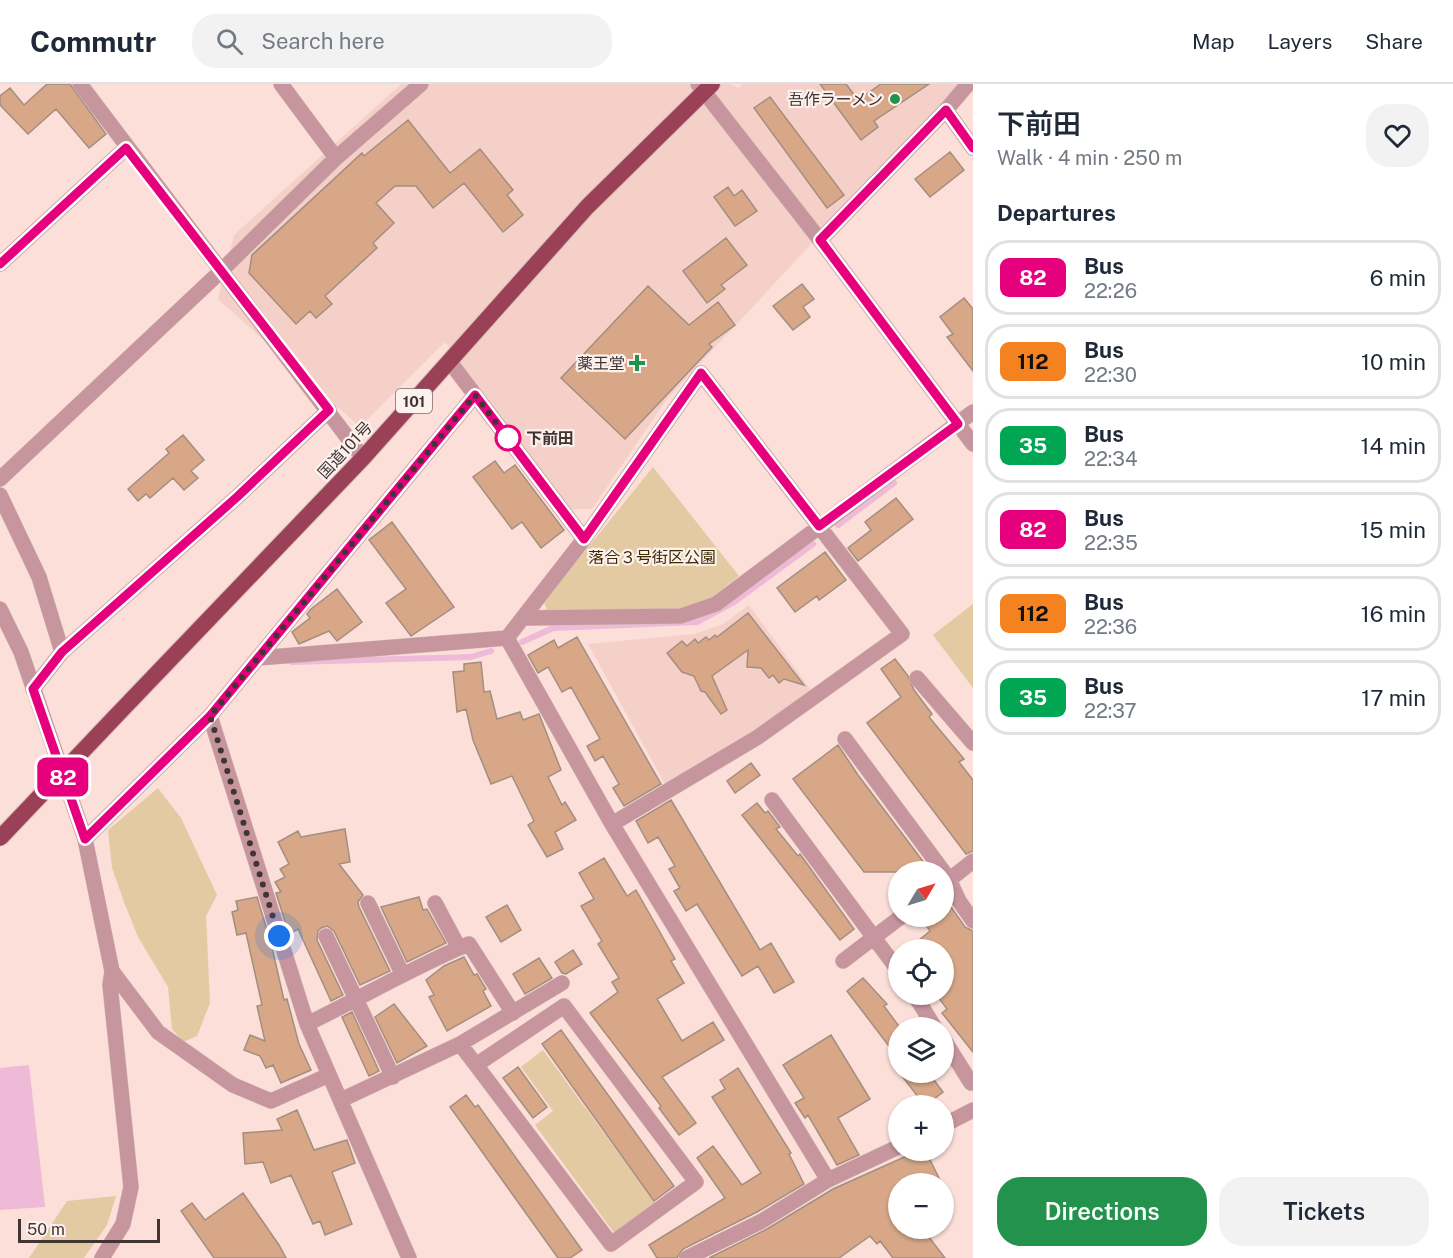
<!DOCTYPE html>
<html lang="en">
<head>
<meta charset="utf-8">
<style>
  :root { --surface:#fff; --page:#f2f2f3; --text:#1f2937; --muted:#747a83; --line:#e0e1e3; --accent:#22924c }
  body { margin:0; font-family:"Public Sans","Noto Sans JP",sans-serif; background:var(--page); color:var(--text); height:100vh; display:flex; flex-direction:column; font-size:22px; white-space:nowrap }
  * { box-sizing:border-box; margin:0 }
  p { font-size:20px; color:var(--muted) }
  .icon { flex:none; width:33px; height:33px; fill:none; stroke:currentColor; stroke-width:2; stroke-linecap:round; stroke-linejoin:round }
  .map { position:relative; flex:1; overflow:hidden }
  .side { display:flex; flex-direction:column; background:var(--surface); width:480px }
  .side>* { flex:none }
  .badge { padding:0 12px; border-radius:9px; font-size:21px; line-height:39px }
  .needle { width:39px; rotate:52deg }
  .fabs { position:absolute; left:888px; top:777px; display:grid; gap:12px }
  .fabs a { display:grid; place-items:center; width:66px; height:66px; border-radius:50%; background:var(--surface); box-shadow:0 2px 4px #0004; font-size:30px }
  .scale { position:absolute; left:18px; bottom:15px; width:142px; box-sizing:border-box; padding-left:6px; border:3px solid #403533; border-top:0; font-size:16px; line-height:21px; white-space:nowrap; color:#403533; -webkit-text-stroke:4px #fdf1ee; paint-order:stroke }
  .you { position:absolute; width:30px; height:30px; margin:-15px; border:4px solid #fff; border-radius:50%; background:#1a73e8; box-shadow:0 0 0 9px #1a73e833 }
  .map>.badge { position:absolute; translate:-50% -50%; box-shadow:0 0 0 3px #fff }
  h2 { padding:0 24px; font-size:22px; line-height:54px }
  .round { display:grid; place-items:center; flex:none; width:63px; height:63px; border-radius:24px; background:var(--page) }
  .head { display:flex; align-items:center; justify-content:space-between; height:102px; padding:0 24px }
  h1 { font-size:28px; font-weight:600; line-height:45px }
  .button { display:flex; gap:12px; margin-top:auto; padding:12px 24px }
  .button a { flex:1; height:69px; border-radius:24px; background:var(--accent); color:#fff; font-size:24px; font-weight:600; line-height:69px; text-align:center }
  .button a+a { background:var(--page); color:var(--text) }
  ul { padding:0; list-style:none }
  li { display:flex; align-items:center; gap:18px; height:75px; margin:0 12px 9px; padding:0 12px; border:3px solid var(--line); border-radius:24px }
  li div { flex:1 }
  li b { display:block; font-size:22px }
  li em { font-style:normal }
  li .badge { min-width:66px; font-weight:700; text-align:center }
  header { display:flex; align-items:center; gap:36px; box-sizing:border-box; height:84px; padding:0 30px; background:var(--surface); border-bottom:2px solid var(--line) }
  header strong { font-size:28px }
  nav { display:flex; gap:33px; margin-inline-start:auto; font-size:21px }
  .search { width:420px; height:54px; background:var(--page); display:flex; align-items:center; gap:15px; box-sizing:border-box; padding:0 21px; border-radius:24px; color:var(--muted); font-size:22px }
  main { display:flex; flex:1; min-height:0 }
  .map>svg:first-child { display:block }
  .built { fill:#f5d0c8 }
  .green { fill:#e3caa2 }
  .water { fill:#eebad8 }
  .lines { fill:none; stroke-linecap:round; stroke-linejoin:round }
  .stream { stroke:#eebad8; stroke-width:6 }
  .building { fill:#d7a788; stroke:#a38e80; stroke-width:1.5 }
  .minor-casing { stroke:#d6bdb8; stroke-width:16 }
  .tertiary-casing { stroke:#d6bdb8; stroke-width:16 }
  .trunk-casing { stroke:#d6bdb8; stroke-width:18 }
  .minor { stroke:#c6959e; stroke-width:15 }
  .tertiary { stroke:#c6959e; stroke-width:15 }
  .trunk { stroke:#9a4158; stroke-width:16 }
  .trunk-bridge-casing { stroke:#d6bdb8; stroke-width:18; stroke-linecap:butt }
  .trunk-bridge { stroke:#9a4158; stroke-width:16 }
  .line-casing { stroke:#fff; stroke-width:14 }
  .line { stroke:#e6007e; stroke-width:9 }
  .walk { stroke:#403533; stroke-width:6; stroke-dasharray:0 10.8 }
  .poi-dot { fill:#22924c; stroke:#fdf1ee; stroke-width:2 }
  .stop-dot { fill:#fff; stroke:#e6007e; stroke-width:3 }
  .labels { text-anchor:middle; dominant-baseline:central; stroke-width:4.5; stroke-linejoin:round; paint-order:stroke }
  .shield { fill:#fdf1ee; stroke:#796d6b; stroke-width:1.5 }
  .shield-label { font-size:15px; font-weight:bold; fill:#403533 }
  .poi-label { font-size:16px; fill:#403533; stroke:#fdf1ee; text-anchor:end }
  .stop-label { font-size:16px; font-weight:bold; fill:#403533; stroke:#fdf1ee; text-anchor:start }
  .street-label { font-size:16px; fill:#403533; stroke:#fdf1ee }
  .park-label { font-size:16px; fill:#3e2a02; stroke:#fdf1ee }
</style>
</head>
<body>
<header>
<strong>Commutr</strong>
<div class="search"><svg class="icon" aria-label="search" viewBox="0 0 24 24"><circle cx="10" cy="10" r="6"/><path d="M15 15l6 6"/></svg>Search here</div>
<nav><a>Map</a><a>Layers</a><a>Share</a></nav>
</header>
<main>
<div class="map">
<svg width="973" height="1174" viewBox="0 0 973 1174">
  <rect width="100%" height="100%" fill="#fcdfd9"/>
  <path class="built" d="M401,0H730L739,4L742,0H960L667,315L592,425H568L445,258L360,343L218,215L234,151Z
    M749,521L811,606L753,649L666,702L588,560L694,550L723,540Z"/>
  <path class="green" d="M653,383L739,492L707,517L668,529H548L544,518Z
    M973,520V604L933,551Z
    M158,704L181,734L217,811L206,832L210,919L197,952L183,958L172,945L168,903L138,853L124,818L112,784L108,746Z
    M543,966L656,1120L615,1150L535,1041L553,1027L521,983Z
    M116,1112L107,1141L84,1174H29L67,1117Z"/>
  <path class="water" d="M29,981L45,1123L0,1126V984Z"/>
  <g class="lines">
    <path class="stream" d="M838,441L894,399
      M522,558L553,544L697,538L734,518L813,460
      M292,578L471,573L491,567"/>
  </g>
  <path class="building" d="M47,0H70L106,50L89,64L56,25L28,50L0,21V12L10,4L24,21Z
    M820,0H846L858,16L881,0H929L874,37L878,43L861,56Z
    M770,13L844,111L827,124L754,24Z
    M408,36L450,89L480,65L513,106L507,111L523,131L503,148L464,99L433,124L416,102H395L376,119L394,139L373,159L377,164L325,212L332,220L316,234L310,227L296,240L249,189L252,171L362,69L364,72Z
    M950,68L964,86L930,113L915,95Z
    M728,103L734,112L742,106L757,127L735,142L714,113Z
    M726,154L747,181L721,201L725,205L707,219L683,187Z
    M802,200L814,215L803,223L810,233L793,246L773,222Z
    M648,202L689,241L718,218L735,241L709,260L712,263L625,355L561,294Z
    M964,214L973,225V287L947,253L953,250L940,233Z
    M183,351L204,376L191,387L198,394L184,406L173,394L150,414L146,410L138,417L128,405L169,369L166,365Z
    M495,377L504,389L515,381L564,446L541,464L522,438L512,445L473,393Z
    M896,414L913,435L858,477L848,464L871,446L865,438Z
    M392,438L454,523L411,552L386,519L406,505L369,456Z
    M825,468L846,496L819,516L817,512L795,528L777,504Z
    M337,505L362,538L337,557L329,547L299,560L292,548L310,534L307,530L311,525Z
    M748,529L804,601L784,595L779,599L773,591L769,594L761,584L747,583L748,566L712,592L727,626L721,630L705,608L701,607L694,592L682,588L667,569L682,557L687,562L695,555L698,559L706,553L709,556L715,551L717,553Z
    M577,553L661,700L624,722L613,704L619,700L603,672L595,677L587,662L600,655L571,603L562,608L548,583L538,589L528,571L554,556L558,564Z
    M895,575L908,592L914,606L932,630L929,633L964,675L959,678L973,696V767L966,770L867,639L901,613L881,585Z
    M481,578L484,608L490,607L497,635L520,628L523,636L539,630L561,686L548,693L562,721L565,718L576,736L555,748L563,765L547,773L528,741L534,737L512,692L491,700L473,656L466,625L457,628L453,588L464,587V580Z
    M838,661L858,691L931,788H864L793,695Z
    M751,679L760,691L735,709L727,697Z
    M671,716L760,866L771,859L794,898L774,909L758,882L742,892L697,820L686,827L674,807L680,804L669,785L675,782L658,753L648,759L636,737Z
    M757,719L765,729L768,727L780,743L776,745L798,772L800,770L854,845L840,856L742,731Z
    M345,745L350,778L339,780L363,811L358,818L359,823L390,887L360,901L334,847L327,842L321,844L318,847L317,856L343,911L331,917L298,845L289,850L276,809L281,808L275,798L285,793L280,785L289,780L278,758L298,747L301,753Z
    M604,774L627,812L636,806L675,875L671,877L684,899L657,915L682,957L713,938L724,956L662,993L696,1039L679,1051L659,1024L661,1022L590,929L618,908L612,898L619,894L598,860L602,857L581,822L594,815L579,789Z
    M257,813L271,859L284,916L287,915L299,960L311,986L281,999L273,981L266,984L260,972L244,966L250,951L265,957L257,922L262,921L246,849L237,851L232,828L238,826L236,817Z
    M419,813L423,826L427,825L446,859L407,878L381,823Z
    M507,821L521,846L501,858L486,833Z
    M951,823L965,843L973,847V968L942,929L947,925L936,910H944V866H907L930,847L925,840L935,832H944V829Z
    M573,866L582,880L566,890L562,889L555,878Z
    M464,873L474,891L477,890L486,905L483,907L491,922L447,947L429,913L434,911L426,896L444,882Z
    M539,874L552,894L525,910L513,890Z
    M863,894L887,920L884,922L898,941V974L847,907Z
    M394,920L427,962L397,979L375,933Z
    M352,928L379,987L369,992L342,933Z
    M561,946L674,1102L654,1117L542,960Z
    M831,951L870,1015L838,1034L859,1071L837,1081L808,1031L805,1034L795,1019L804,1014L783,981Z
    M518,983L547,1023L533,1034L503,994Z
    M738,984L791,1069L789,1070L804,1100L757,1128L683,1165L677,1174H657L649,1161L725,1114L697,1074L713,1062L742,1101L761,1089L712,1013L725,1005L720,996Z
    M899,988H928L943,1008L925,1022Z
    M466,1011L475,1023L478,1021L582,1166L570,1174H558L450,1023Z
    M297,1026L314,1066L347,1056L355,1079L332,1088L352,1140L325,1151L320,1137L313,1140L291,1091L271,1099L263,1078L245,1080L243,1049L282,1046L277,1035Z
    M920,1066H925L942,1100H898V1144H922L945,1174H893L880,1157L877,1160L870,1152L839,1174H709L767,1145L833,1105Z
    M243,1109L279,1161L286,1174H214L181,1127L192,1119L205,1136Z"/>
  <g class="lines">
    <g class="minor-casing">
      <path id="minor" d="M80,0L363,374
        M281,0L336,74
        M946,26L973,64
        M820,156L946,26L968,0
        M0,180L126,64
        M450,278L584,455
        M0,395L221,187L336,74L421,0
        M0,411L39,493L62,568
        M0,525L21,568L85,755L112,887L110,901L131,1103L123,1140L102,1174
        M523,534L681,532L716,520L973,328
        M258,574L507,554
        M917,594L973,659
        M33,605L62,568L237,413L329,326
        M210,632L307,940L409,1174
        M845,655L949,795L959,817L973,837
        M772,716L898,886
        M612,740L758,653L902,550L701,289L584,455L507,554L612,740L828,1096
        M85,755L210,632L475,311
        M944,800L973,777
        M368,819L402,889
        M326,852L393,993
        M459,864L469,860L513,929
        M843,877L902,832
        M112,887L158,948L233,1001L271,1017L329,991
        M914,910L935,944
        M307,940C358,915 407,887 459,864L435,819
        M944,956L971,999L973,998
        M460,960L476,981L611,1160L696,1098L564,922L476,981
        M341,1016L460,960L562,899
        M944,1041L973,1026
        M687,1174L762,1137L828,1096L898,1063"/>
    </g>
    <g class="tertiary-casing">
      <path id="tertiary" d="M698,0L820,156L973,360"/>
    </g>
    <g class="trunk-casing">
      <path id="trunk" d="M115,633L363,374L587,123L712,0"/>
    </g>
    <use href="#minor" class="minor"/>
    <use href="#tertiary" class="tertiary"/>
    <use href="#trunk" class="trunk"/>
    <g class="trunk-bridge-casing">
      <path id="trunk-bridge" d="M0,754L115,633"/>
    </g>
    <use href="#trunk-bridge" class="trunk-bridge"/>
  </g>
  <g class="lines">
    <g class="line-casing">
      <path id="line" d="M0,180L126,64L329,326L237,413L62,568L33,605L85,755L210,632L475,311L584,455L701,289L819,442L958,340L820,156L946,26L973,64"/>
    </g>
    <use href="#line" class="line"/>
    <path class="walk" d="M279,852L210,632L475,311L508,354"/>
  </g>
  <g class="poi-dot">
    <circle cx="895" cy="15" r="6"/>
    <path d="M634 270h6v6h6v6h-6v6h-6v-6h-6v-6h6z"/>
  </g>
  <circle class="stop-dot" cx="508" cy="354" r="12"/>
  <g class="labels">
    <rect class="shield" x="396" y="305" width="36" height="24" rx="4.5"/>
    <g class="shield-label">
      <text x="414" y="317">101</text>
    </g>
    <g class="poi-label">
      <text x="883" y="15">吾作ラーメン</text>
      <text x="625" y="279">薬王堂</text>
    </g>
    <g class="stop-label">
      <text x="526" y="354">下前田</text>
    </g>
    <g class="street-label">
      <text transform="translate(345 366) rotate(-47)">国道101号</text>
    </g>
    <g class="park-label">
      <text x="652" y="473">落合３号街区公園</text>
    </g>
  </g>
</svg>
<div class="fabs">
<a><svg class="needle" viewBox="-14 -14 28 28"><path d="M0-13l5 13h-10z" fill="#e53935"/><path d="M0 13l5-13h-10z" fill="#747a83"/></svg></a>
<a><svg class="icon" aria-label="locate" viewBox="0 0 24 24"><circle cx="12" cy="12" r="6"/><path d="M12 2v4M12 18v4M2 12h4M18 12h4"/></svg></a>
<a><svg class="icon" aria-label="layers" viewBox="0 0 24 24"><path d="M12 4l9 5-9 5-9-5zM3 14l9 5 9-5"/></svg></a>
<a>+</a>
<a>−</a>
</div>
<div class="scale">50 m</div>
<div class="you" style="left:279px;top:852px"></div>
<b class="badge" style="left:63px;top:693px;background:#e6007e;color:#fff">82</b>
</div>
<section class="side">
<div class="head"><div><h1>下前田</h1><p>Walk · 4 min · 250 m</p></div><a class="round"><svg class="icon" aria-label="heart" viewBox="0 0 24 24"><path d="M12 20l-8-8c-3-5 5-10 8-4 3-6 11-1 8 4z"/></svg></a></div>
<h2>Departures</h2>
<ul>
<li><span class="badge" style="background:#e6007e;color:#fff">82</span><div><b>Bus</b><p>22:26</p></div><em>6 min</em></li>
<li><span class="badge" style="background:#f58220;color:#111">112</span><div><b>Bus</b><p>22:30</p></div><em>10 min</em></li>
<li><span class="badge" style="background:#00a651;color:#fff">35</span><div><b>Bus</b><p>22:34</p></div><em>14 min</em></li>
<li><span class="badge" style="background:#e6007e;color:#fff">82</span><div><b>Bus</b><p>22:35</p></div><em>15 min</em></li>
<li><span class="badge" style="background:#f58220;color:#111">112</span><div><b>Bus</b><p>22:36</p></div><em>16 min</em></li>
<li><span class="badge" style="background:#00a651;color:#fff">35</span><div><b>Bus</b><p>22:37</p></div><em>17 min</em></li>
</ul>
<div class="button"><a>Directions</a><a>Tickets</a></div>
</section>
</main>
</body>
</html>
